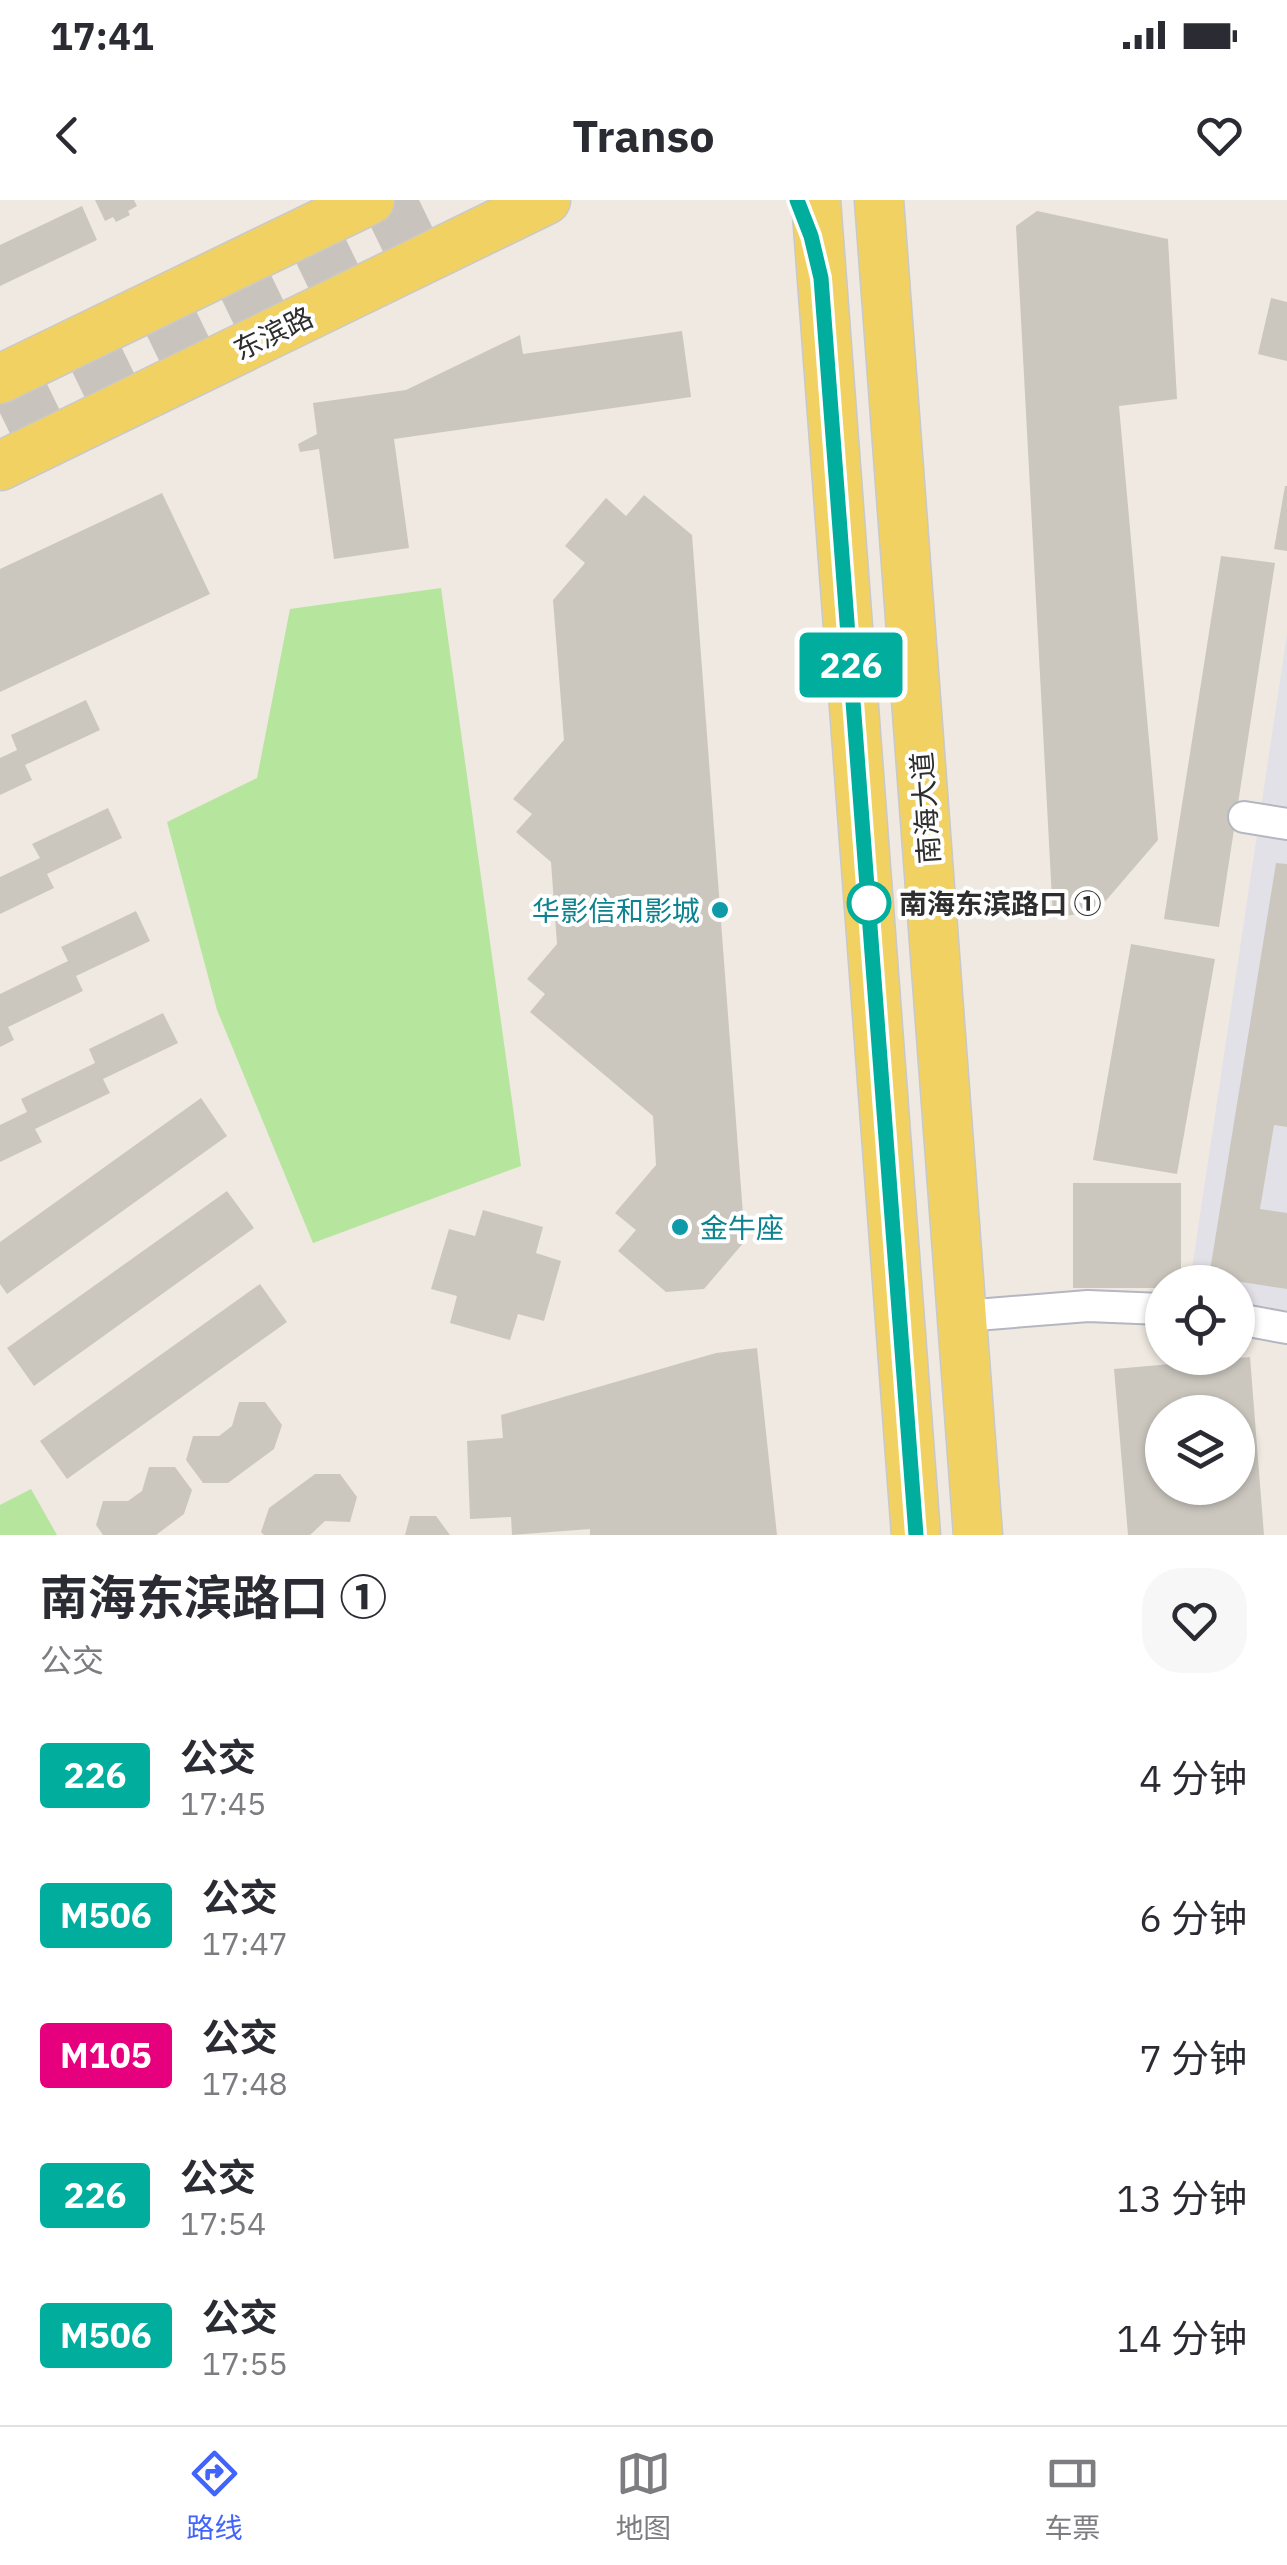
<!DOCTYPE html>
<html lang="zh">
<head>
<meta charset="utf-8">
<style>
  :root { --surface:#fff; --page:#f7f7f7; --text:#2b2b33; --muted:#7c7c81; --line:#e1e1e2; --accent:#4264fb }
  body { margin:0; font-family:"IBM Plex Sans","Noto Sans SC",sans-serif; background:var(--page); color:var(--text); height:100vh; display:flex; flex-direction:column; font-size:38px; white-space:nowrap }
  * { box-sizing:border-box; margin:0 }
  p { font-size:32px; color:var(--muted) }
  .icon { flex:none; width:55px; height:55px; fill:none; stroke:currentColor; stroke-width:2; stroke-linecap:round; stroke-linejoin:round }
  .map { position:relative; height:1335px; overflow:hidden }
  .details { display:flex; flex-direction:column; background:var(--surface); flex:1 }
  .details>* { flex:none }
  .badge { padding:0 20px; border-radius:8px; font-size:35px; line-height:65px }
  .controls { position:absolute; left:1145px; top:1065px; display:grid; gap:20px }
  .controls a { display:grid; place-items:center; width:110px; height:110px; border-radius:50%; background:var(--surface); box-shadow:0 2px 8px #0004; font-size:50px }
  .map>.badge { position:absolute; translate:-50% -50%; box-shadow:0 0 0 5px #fff }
  .round { display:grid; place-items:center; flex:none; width:105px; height:105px; border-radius:40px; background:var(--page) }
  .head { display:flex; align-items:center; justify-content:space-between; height:170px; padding:0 40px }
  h1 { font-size:48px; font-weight:700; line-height:75px }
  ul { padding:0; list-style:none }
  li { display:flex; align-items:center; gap:30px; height:140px; padding:0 40px }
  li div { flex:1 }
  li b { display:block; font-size:38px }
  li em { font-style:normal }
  li .badge { min-width:110px; font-weight:700; text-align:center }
  .status { display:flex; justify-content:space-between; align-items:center; height:70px; padding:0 50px; background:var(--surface); direction:ltr }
  .status svg { height:28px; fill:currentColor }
  header { display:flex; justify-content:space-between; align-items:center; height:130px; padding:0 40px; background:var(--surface); font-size:45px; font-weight:700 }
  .dock { display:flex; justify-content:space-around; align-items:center; height:140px; border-top:2px solid var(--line); background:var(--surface); font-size:28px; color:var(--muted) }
  .dock a { display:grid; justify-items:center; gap:5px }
  .dock .active { color:var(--accent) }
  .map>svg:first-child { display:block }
  .industrial { fill:#e3e1e8 }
  .green { fill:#b6e59e }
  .building { fill:#cbc7bf; fill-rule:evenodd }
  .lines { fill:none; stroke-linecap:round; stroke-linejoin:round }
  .motorway-tunnel { stroke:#c8c4bd; stroke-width:55; stroke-dasharray:55 28; stroke-linecap:butt }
  .minor-casing { stroke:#b4b7c1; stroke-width:34 }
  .primary-casing { stroke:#c9c9c9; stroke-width:51 }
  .minor { stroke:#fff; stroke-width:30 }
  .primary { stroke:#f2d163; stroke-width:48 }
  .line-casing { stroke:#fff; stroke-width:22 }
  .line { stroke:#01ad9c; stroke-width:15 }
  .stop-dot { fill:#fff; stroke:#01ad9c; stroke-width:5 }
  .culture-dot { fill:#0f9aa8; stroke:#fff; stroke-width:4 }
  .labels { text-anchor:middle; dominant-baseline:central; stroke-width:8; stroke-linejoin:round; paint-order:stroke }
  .street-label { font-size:28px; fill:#2e2e2e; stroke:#fff }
  .stop-label { font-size:28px; font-weight:bold; fill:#2e2e2e; stroke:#fff; text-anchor:start }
  .culture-label { font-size:28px; fill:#0d838f; stroke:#fff; text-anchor:end }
</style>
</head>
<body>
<div class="status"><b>17:41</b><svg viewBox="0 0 49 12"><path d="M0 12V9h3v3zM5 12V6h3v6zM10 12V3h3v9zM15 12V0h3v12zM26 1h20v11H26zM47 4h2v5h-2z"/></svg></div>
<header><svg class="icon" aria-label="back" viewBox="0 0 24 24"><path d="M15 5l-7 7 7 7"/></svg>Transo<svg class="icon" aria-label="heart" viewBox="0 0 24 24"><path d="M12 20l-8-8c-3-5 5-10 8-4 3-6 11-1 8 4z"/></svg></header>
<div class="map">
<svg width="1287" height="1335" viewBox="0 0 1287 1335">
  <rect width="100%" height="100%" fill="#efe9e1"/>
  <path class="industrial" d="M1287,434V1117L1238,1107V1082H1190Z"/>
  <path class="green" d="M441,388L521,966L313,1043L217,810L167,622L257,578L290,409Z
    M31,1289L57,1335H0V1305Z"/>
  <path class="building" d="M95,0H134L137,6L128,11L130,15L116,22L113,17L105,21Z
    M82,6L97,40L0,86V45Z
    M1037,11L1168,39L1177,199L1119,206L1158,640L1097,711L1053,718L1016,26Z
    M1271,98L1287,102V161L1258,154Z
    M682,131L691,197L394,239L409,348L334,359L319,249L300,252L298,244L317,234L313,203L406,190L520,135L523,154Z
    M1285,286H1287V351L1274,349Z
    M162,293L210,394L0,492V369Z
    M644,295L692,335L745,1041L704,1089L666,1092L618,1051L636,1030L615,1013L656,965L653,916L530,812L545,794L527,779L557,744L551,662L516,632L532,614L513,599L564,540L553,400L585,363L565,346L606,298L626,316Z
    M1221,356L1275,363L1219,727L1164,719Z
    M86,500L100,530L25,565L32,580L0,595V558L17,550L11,535Z
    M108,608L122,638L47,674L54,688L0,714V677L40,658L32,644Z
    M1276,663L1287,664V927L1274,925L1260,1009L1287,1013V1089L1209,1077Z
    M136,711L150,741L76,776L83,791L8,827L14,840L0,847V794L68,761L61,747Z
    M1131,744L1215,759L1177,974L1093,960Z
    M163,813L178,843L103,879L110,893L35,929L42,942L0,962V925L27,912L21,899L95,863L89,849Z
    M201,898L227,936L7,1094L0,1084V1042Z
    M1073,983H1181V1082H1162V1088H1073Z
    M227,991L254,1028L34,1186L7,1148Z
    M483,1010L543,1027L536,1053L561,1061L544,1121L518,1114L510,1140L450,1123L457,1096L431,1089L449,1029L475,1036Z
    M260,1084L287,1122L67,1279L40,1241Z
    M757,1148L777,1335H590V1329L512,1335L511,1317L470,1319L467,1241L503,1238L501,1215L716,1153Z
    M1250,1157L1264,1335H1128L1114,1169ZM1162,1212H1238V1288H1162Z
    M239,1202H265L282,1225L274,1249L228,1283H203L186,1260L193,1236H219L232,1226Z
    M149,1267H175L192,1290L184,1314L156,1335H103L96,1325L103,1301H128L142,1291Z
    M315,1274H340L357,1297L350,1322L325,1321L310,1335H264L261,1332L269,1308Z
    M410,1316H436L450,1335H405Z"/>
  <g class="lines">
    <path class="motorway-tunnel" d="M0,213L439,0"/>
    <g class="minor-casing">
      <path id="minor" d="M1244,617L1287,624
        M964,1116L1088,1106L1162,1109
        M1238,1119L1287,1128"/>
    </g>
    <g class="primary-casing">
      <path id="primary" d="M816,0L916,1335
        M879,0L978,1335
        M0,179L370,0
        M0,266L546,0"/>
    </g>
    <use href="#minor" class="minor"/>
    <use href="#primary" class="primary"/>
  </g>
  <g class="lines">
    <g class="line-casing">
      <path id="line" d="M797,0L811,36L821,78L916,1335"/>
    </g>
    <use href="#line" class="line"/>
  </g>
  <circle class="stop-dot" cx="869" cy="703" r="20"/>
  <g class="culture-dot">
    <circle cx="720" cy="710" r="10"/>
    <circle cx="680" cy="1027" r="10"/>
  </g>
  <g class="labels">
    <g class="street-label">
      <text transform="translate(273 133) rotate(-26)">东滨路</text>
      <text transform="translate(925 608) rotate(-94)">南海大道</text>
    </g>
    <g class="stop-label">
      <text x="899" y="703">南海东滨路口 ①</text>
    </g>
    <g class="culture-label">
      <text x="700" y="710">华影信和影城</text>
      <text x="700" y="1027" text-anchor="start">金牛座</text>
    </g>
  </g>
</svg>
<div class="controls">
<a><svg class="icon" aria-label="locate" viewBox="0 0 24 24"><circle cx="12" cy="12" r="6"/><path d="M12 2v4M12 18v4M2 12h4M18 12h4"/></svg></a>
<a><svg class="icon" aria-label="layers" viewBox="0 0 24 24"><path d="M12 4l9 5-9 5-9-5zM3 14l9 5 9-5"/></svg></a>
</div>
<b class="badge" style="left:851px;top:465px;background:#01ad9c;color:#fff">226</b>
</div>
<section class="details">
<div class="head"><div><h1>南海东滨路口 ①</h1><p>公交</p></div><a class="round"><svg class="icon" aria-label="heart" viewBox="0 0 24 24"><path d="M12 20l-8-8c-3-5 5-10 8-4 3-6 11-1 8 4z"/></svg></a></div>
<ul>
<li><span class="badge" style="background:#01ad9c;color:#fff">226</span><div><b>公交</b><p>17:45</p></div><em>4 分钟</em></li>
<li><span class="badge" style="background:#01ad9c;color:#fff">M506</span><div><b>公交</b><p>17:47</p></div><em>6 分钟</em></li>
<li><span class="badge" style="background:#e6007e;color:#fff">M105</span><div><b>公交</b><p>17:48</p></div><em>7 分钟</em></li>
<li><span class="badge" style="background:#01ad9c;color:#fff">226</span><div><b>公交</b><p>17:54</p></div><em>13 分钟</em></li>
<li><span class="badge" style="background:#01ad9c;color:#fff">M506</span><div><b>公交</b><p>17:55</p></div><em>14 分钟</em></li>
</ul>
</section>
<nav class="dock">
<a class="active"><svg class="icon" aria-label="directions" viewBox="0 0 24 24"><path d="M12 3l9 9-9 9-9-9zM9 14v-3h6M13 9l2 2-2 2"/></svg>路线</a>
<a><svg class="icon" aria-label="map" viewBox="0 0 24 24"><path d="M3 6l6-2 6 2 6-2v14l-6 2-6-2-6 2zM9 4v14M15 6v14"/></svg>地图</a>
<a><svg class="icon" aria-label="tickets" viewBox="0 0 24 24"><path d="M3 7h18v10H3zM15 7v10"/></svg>车票</a>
</nav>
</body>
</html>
